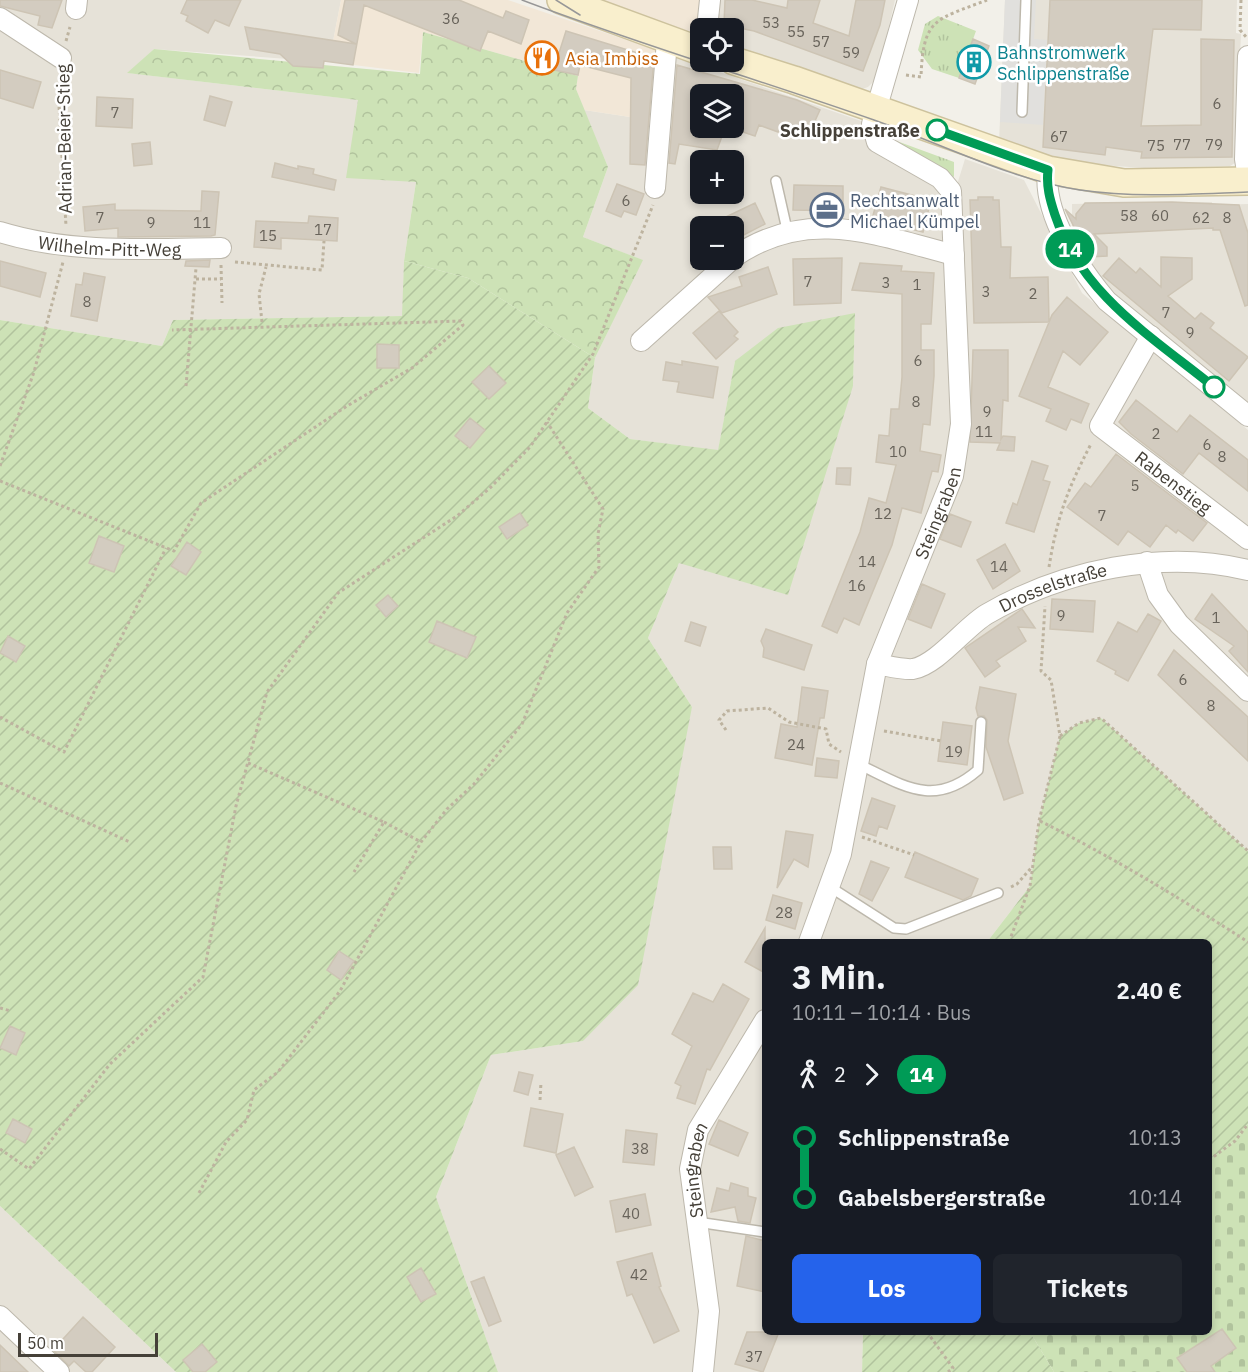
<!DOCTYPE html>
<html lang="de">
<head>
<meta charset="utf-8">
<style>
  :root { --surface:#171b24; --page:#20242c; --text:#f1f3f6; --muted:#9ea1a6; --accent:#2563eb }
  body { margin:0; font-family:"IBM Plex Sans",sans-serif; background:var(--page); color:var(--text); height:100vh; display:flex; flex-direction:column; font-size:22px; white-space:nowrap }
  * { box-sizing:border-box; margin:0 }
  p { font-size:20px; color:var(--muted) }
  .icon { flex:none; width:33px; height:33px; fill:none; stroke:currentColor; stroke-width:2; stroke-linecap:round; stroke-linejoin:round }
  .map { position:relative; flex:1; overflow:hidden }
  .sheet { position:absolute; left:762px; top:939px; width:450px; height:396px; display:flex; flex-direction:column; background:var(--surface); border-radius:9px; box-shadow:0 3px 9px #0003 }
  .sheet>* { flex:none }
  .badge { padding:0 12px; border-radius:20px; font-size:21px; line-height:39px }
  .tools { position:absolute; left:690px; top:18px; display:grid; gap:12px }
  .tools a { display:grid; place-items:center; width:54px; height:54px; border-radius:9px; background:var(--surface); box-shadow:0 3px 9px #0003; font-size:30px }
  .scale { position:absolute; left:18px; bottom:15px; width:140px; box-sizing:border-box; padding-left:6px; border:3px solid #454038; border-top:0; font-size:16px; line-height:21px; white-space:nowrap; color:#454038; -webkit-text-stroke:4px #fff; paint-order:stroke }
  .map>.badge { position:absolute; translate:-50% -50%; box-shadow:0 0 0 3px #fff }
  .legs { display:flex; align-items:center; gap:9px; height:66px; padding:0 30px; font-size:20px }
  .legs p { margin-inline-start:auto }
  .overview { display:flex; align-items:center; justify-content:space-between; height:102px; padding:0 30px }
  h1 { font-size:33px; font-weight:700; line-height:45px }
  .cta { display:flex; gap:12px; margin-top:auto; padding:12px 30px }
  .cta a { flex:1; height:69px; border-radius:9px; background:var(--accent); color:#fff; font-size:24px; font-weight:700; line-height:69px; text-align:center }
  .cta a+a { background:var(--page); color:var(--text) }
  ul { padding:0 30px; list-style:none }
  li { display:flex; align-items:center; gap:21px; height:60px; font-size:22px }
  li i { display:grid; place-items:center; width:9px; height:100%; margin:0 8px; background:currentColor }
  li i::after { content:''; width:15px; height:15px; margin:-8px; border:4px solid; border-radius:50%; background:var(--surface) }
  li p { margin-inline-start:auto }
  li:first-child i { background:linear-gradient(#0000 50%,currentColor 0) }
  li:last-child i { background:linear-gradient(currentColor 50%,#0000 0) }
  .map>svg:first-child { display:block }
  .residential { fill:#e6e2d8; fill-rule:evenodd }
  .commercial { fill:#f2e7d7 }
  .grass { fill:url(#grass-tufts) }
  .forest { fill:url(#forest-crowns) }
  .cemetery { fill:url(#cemetery-stones) }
  .garden { fill:url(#garden-furrows) }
  .parking { fill:#e1e0dd }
  .building { fill:#d3ccc0; stroke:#cdc4b4; stroke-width:1.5 }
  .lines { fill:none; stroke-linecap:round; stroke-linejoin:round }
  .lane-casing { stroke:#bdb8ac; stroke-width:12 }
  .street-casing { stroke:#bdb8ac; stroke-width:22 }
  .secondary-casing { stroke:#cdc29d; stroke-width:30 }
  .path { stroke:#bdb39f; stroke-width:3; stroke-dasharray:3 3; stroke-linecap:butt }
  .lane { stroke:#fff; stroke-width:9 }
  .street { stroke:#fff; stroke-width:20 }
  .secondary { stroke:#f9efcd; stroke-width:27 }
  .tram { stroke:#979797; stroke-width:1.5 }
  .line-1-casing { stroke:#fff; stroke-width:14 }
  .line-1 { stroke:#009b56; stroke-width:9 }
  .stop-1-dot { fill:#fff; stroke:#009b56; stroke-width:3 }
  .labels { text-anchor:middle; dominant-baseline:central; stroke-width:5; stroke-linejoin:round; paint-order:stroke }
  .number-label { font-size:15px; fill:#68635a }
  .culture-label { font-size:18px; fill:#0d838f; stroke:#fff; text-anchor:start }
  .food-label { font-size:18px; fill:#c56008; stroke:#fff; text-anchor:start }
  .stop-label { font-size:18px; font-weight:bold; fill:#454038; stroke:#fff; text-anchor:end }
  .street-label { font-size:18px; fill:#454038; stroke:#fff }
  .service-label { font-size:18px; fill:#4e5e75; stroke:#fff; text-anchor:start }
</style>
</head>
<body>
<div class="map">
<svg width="1248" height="1372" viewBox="0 0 1248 1372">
  <defs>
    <pattern id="grass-tufts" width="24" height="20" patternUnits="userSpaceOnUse" patternTransform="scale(1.5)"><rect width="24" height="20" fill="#cde2b6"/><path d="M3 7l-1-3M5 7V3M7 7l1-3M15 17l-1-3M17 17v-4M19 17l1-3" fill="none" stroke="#b1c39d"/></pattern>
    <pattern id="forest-crowns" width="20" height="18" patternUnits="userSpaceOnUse" patternTransform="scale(1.5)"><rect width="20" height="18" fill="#cde2b6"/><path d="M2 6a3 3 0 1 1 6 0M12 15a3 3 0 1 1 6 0" fill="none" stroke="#b1c39d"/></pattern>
    <pattern id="cemetery-stones" width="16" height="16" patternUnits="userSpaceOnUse" patternTransform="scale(1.5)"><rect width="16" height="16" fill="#cde2b6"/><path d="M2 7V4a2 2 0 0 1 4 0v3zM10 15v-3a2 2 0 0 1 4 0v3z" fill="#b1c39d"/></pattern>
    <pattern id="garden-furrows" width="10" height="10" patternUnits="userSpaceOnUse" patternTransform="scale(1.5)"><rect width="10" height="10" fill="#cde2b6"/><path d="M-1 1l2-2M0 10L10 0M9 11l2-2" fill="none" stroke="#b1c39d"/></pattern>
  </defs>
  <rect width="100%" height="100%" fill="#f2f0e9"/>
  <path class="residential" d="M0,0H341L329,62L154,49L128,73L359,100L416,182L404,261L403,316L173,320L162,346L0,320Z
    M713,0H895L877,78L868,87L859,90L734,48V28H714Z
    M1005,0H1237L1236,33L1241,34L1235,163L1230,166L1144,168L1087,164L1043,158L999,143Z
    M662,52L890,131L880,137L956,188L965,159L1024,180L1082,293L1248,430V851L1101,718L1079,723L1039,821L1030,886L987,942H765V1332H863L862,1372H498L436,1197L491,1055L583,1041L692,707L648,638L679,563L853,386L855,313L735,361L718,451L630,439L588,408L595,358L642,260L583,237L608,167L584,110L630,117V125H654ZM700,94H734V128H700ZM700,160H734V194H700ZM700,226H734V260H700Z
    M1172,202H1212V205L1248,204V404L1106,287L1077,245L1072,230V204Z
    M0,1206L176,1372H0Z"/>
  <path class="commercial" d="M341,0H508L662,52L655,126L630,125V117L584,110L576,89L578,76L423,32L419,73L329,62Z
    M595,0H706L698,27L689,31Z"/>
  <path class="grass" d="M938,16L976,31L959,78L932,69L918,50L925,24Z
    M883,136L954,162V177Z"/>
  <path class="forest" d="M423,32L578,76L576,89L608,167L583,237L643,260L595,358L468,278L404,261L416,182L346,178L358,100L127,73L154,49L420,74Z"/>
  <path class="cemetery" d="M1248,1124V1372H1054L1030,1332H1209V1160L1235,1141Z"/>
  <path class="garden" d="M404,261L468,278L595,358L588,408L630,439L718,450L735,361L778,328L855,313L853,386L788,595L679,563L648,638L692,707L638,985L583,1041L491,1055L436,1197L498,1372H176L0,1206V320L162,346L173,320L402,316Z
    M1101,718L1248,851V1124L1235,1141L1209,1160V942H987L1030,886L1039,821L1060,736L1079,723Z
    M863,1332H1030L1054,1372H862Z"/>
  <path class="parking" d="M1005,0H1036L1034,39L1047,40L1043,125L1000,122Z"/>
  <path class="building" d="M0,0H62L52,28L38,25L40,16L0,6Z
    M187,0H241L229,26L215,20L208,33L186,21L188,16L181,13Z
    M345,0H459L503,18L506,11L529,20L521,44L488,31L480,51L364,5L353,65L324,61L323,68L293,66L280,54L250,49L245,27L356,44L338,35Z
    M725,0H752L787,8L788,0H820L813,23L849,36L856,0H885L880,25L863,71L754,31L724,25Z
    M1050,0H1202L1201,30L1153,29L1141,126L1201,125V39L1234,40L1232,157L1141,158L1142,152L1106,147L1105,155L1043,147Z
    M566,31L654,58L645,165L630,164L631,78L580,65L578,75L531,65L537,46L559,53Z
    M973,39L989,46L975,84L959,78Z
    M677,65L797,100L820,110L808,136L781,124L778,132L759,125L755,136L734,129V94H700V128H725L717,150L679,144L675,164L669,163Z
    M0,70L41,82L33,108L0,98Z
    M210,96L232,102L225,126L204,120Z
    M97,97L133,99L132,128L96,126Z
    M150,142L152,164L134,166L132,144Z
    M275,163L298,169V166L314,169L313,174L336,180L334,190L272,177Z
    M617,184L644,194L636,215L624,211L621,217L606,211Z
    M794,185L843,186V211L793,210Z
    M881,187L931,200L923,232L872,219Z
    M202,191L219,192L215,235L211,236L118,237V228L85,231L83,207L115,204V210L201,211Z
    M978,197H993V200H999L1001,247H1011L1010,278L1048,277L1049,322L974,323L970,200H978Z
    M1172,202L1239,205L1248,233V305L1245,306L1220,230H1213V228L1094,234L1107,247V256L1089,257L1065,209L1076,219V214L1085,203Z
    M755,203L765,224L734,240V226H707Z
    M309,216L338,218L337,241L281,238V249L254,247L256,221L308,223Z
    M1161,257L1192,258V279L1168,296L1195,319L1201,313L1214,323L1210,328L1248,357L1229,381L1103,276L1119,258L1136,273L1140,268L1161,287Z
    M842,258L841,303L794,305L793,259Z
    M210,260L209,267L185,266L186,261Z
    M0,261L46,273L40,297L0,286Z
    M860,263L902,266L901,271L934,273L931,324H921V350H934V376L930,425L923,424L920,451L941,455L938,472L932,471L921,513L902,508L892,545L859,625L844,618L837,633L822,626L860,532L869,498L886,503L896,465L876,462L879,435L889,436L891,409H899L902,377V294L852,290Z
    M768,267L777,294L722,313L708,297L742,286L739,277Z
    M84,273L105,277L97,321L71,316L76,284L82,285Z
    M1067,297L1108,332L1080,365L1063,351L1048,387L1089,404L1081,423L1071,419L1066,430L1046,421L1051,409L1019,396L1052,315Z
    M719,311L738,332L734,336L738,339L716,359L693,333Z
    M377,344L399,345V368H377Z
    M973,350H1008V401L1003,400L1001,439L1003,436L1015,437L1014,451L997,450L1000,443L970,442Z
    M682,361L718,367L713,398L677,392L679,382L663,380L666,362L682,365Z
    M489,366L506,383L489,399L472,382Z
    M1136,400L1177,432L1190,415L1248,460V491L1199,453L1183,474L1131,434L1119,422Z
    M470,418L485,430L470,448L455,436Z
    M1116,454L1207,523L1193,541L1178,530L1176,533L1166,525L1150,547L1128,531L1118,545L1067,507L1085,483L1091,487Z
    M1032,461L1048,466L1043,480L1050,482L1034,532L1006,523L1013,503L1017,505Z
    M837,468H851L850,485L836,484Z
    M520,513L528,525L507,539L499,527Z
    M950,514L971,522L961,547L940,539Z
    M99,536L124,546L114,572L89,563Z
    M187,542L201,552L186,575L171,566Z
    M1005,544L1020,571L993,589L977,560Z
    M922,584L945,594L931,628L908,619Z
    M1212,594L1248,632V672L1229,651L1234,646L1195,619Z
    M388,595L398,606L386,617L376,605Z
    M1052,599L1095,601L1093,632L1050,629Z
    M1022,609L1035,628L1018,627L1026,641L996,661L1000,666L985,677L965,648Z
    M1148,614L1161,621L1128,681L1115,674L1116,671L1097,661L1118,622L1137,632Z
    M437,621L476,637L467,658L429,642Z
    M691,622L706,627L700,646L685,641Z
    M766,629L812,645L804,670L763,657L764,648L761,641Z
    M8,636L25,646L16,662L0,653Z
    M1174,650L1248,717V761L1158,675Z
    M802,687L828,691L824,718H820L812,765L775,758L781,724L797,727Z
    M980,687L1016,694L1008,741L1023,793L1004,800L986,747L987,720L984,716H978L976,708Z
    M943,722L972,726L967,765L938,761Z
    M817,758L839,761L837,778L815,776Z
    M872,798L895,806L887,829L879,826L876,836L861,831Z
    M786,831L813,835L808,867L794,859L777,888Z
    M713,847H731L732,869H714Z
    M915,852L978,879L971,896L963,900L905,877Z
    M871,861L889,868L872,901L859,894Z
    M773,895L802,903L795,929L766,920Z
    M765,928V973L745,962Z
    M339,951L354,961L341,980L327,970Z
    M723,984L749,999L710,1070L707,1069L695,1104L677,1098L681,1086L675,1083L692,1046L672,1034L693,993L713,1002Z
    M10,1026L25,1033L16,1055L0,1048Z
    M519,1072L533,1075L528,1095L514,1091Z
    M531,1108L563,1114L556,1153L524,1146Z
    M13,1119L32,1129L25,1143L6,1133Z
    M719,1120L748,1133L738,1156L709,1144Z
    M626,1130L657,1134L654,1165L623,1162Z
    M574,1147L593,1187L575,1196L556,1155Z
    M731,1183L748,1188V1196L756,1198L750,1223L738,1221L735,1207L711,1212L717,1188L729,1191Z
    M645,1194L651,1225L616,1232L610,1201Z
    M746,1236L765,1241V1292L737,1286Z
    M652,1253L661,1286L659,1287L679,1331L654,1343L632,1294L627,1296L617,1262Z
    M421,1268L436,1294L421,1302L407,1277Z
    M484,1277L501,1321L489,1326L471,1282Z
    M83,1317L115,1347L92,1372H86L74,1361L69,1366L53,1350Z
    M1222,1329L1236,1348L1211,1366L1215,1372H1187L1177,1358Z
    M747,1332H779L763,1372L735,1364Z
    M202,1344L217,1362L205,1372H193L183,1360Z
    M0,1345L28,1372H0Z"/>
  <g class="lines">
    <g class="lane-casing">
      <path id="lane" d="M1022,112L1026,0
        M776,181L788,234
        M858,764C903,785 933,809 978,770L981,722
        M830,887L894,928L906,929L998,893
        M697,1222L765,1232"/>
    </g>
    <g class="street-casing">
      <g id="street">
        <path d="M76,9L77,0"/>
        <path d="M0,18L61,58"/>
        <path d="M707,28L710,0"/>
        <path d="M1248,56L1245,159L1248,178"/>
        <path d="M1048,170C1042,214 1080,269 1107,301L1248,416"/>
        <path d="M655,188L667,41"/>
        <path id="s1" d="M0,232C71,254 148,249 221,248"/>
        <path d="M734,257C808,206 876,235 954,255"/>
        <path id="s2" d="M1151,336L1100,426L1248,539"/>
        <path d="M641,341L731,260"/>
        <path d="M1147,562L1158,595L1179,624L1248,691"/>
        <path id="s3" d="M877,664C888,666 903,670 913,669C937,665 966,626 987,614C1063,570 1162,549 1248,570"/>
        <path id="s4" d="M809,942L841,854L877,664L953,476L961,424L951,191L940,178L877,142L872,124L908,0"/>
        <path d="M0,1316L59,1372"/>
        <path id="s5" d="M703,1372L709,1311L690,1169L698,1130L765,1020"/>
      </g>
    </g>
    <g class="secondary-casing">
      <path id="secondary" d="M561,0L700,51
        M734,61L794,80L1048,170L1124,183L1248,181"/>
    </g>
    <path class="path" d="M1241,0L1240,30L1247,38
      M66,41L70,27
      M906,75L921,77C923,17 936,20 987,0
      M60,77L59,106L66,226
      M235,262L322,270L324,241
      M221,265L222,303
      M196,279H221
      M262,322L259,294L266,267
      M186,386L196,268
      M0,466L34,372L63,262
      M0,481L174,551L201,503L347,406L412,368L463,325L461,321L172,330
      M1049,567C1057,517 1068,488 1091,444
      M0,717L64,752L166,548
      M726,730L719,720L727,711L768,708L789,722L826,729L829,744L841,752
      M884,731L941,741
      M1060,736L1079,723L1101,718L1248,851
      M248,763L384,822L354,872
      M0,783L130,842
      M1040,821C1112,857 1180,898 1248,942
      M384,822L421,842
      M862,837L914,855
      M1011,887L1017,884L1032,867
      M1009,942L1030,886L1039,821L1060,736L1051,680L1041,671L1045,606
      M0,1008L11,1011
      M540,1100L541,1082
      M0,1149L29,1169L110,1064L203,977L236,806L267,692L338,593L457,516L491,487L530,447L593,354L653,205
      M1209,1160L1235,1141L1248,1124
      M199,1193L226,1142L247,1120L254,1090L278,1072L340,991L421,842L447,809L474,784L522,724L567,613L599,567L598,534L603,509L547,422
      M927,1332L953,1368L948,1372"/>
    <use href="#lane" class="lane"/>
    <use href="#street" class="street"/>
    <use href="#secondary" class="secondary"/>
    <path class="tram" d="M522,0C638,44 757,79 874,120C942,144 1009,179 1080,190C1136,198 1192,194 1248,192
      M556,0L580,15"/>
  </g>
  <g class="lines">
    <g class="line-1-casing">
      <path id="line-1" d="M937,130L1048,170C1046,186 1050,200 1055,215C1082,295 1151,336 1214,387"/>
    </g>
    <use href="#line-1" class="line-1"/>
  </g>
  <defs>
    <g id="restaurant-ring" transform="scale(1.725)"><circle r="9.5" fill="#fff" stroke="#e8710a" stroke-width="1.5"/><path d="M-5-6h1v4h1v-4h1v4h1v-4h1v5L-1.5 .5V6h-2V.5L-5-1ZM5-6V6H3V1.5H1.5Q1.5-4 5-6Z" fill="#e8710a"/></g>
    <g id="building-ring" transform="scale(1.725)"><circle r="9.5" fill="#fff" stroke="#0f9aa8" stroke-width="1.5"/><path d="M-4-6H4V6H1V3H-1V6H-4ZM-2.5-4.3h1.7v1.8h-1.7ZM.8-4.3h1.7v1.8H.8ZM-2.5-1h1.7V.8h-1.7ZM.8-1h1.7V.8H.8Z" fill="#0f9aa8"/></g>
    <g id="office-ring" transform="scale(1.725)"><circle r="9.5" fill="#fff" stroke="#5c6f8a" stroke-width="1.5"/><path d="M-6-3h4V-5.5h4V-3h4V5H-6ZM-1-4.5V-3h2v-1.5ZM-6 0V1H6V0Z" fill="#5c6f8a"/></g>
  </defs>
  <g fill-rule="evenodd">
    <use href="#restaurant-ring" x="542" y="58"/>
    <use href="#building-ring" x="974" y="62"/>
    <use href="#office-ring" x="827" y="210"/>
  </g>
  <g class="stop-1-dot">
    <circle cx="937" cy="130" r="10"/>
    <circle cx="1214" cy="387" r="10"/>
  </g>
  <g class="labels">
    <g class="number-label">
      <text x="451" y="18">36</text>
      <text x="771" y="22">53</text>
      <text x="796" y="31">55</text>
      <text x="821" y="41">57</text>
      <text x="851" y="52">59</text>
      <text x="1217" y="103">6</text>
      <text x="115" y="112">7</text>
      <text x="1059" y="136">67</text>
      <text x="1182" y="144">77</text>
      <text x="1214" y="144">79</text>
      <text x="1156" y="145">75</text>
      <text x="626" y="200">6</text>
      <text x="1129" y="215">58</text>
      <text x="1160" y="215">60</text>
      <text x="100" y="217">7</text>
      <text x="1201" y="217">62</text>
      <text x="1227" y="217">8</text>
      <text x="151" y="222">9</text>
      <text x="202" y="222">11</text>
      <text x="323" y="229">17</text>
      <text x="268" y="235">15</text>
      <text x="808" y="281">7</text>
      <text x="886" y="282">3</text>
      <text x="917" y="284">1</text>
      <text x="986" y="291">3</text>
      <text x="1033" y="293">2</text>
      <text x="87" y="301">8</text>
      <text x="1166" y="312">7</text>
      <text x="1190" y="332">9</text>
      <text x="918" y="360">6</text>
      <text x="916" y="401">8</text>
      <text x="987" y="411">9</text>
      <text x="984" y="431">11</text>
      <text x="1156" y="433">2</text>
      <text x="1207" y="444">6</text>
      <text x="898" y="451">10</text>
      <text x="1222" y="456">8</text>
      <text x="1135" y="485">5</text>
      <text x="883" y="513">12</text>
      <text x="1102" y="515">7</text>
      <text x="867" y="561">14</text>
      <text x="999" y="566">14</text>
      <text x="857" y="585">16</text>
      <text x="1061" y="615">9</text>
      <text x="1216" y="617">1</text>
      <text x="1183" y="679">6</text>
      <text x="1211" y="705">8</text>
      <text x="796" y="744">24</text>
      <text x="954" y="751">19</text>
      <text x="784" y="912">28</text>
      <text x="640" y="1148">38</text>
      <text x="631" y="1213">40</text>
      <text x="639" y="1274">42</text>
      <text x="754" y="1356">37</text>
    </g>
    <g class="culture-label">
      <text x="997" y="52">Bahnstromwerk<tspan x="997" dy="21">Schlippenstraße</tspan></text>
    </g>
    <g class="food-label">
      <text x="565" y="58">Asia Imbiss</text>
    </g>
    <g class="stop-label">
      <text x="920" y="130">Schlippenstraße</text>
    </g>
    <g class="street-label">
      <text transform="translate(64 139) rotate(-91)">Adrian-Beier-Stieg</text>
      <text stroke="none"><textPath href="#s1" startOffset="111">Wilhelm-Pitt-Weg</textPath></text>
      <text stroke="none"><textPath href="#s2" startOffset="196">Rabenstieg</textPath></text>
      <text stroke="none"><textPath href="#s4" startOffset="450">Steingraben</textPath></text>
      <text stroke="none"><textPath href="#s3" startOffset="201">Drosselstraße</textPath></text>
      <text stroke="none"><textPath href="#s5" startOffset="204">Steingraben</textPath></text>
    </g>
    <g class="service-label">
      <text x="850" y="200">Rechtsanwalt<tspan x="850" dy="21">Michael Kümpel</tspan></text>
    </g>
  </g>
</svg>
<div class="tools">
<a><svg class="icon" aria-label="locate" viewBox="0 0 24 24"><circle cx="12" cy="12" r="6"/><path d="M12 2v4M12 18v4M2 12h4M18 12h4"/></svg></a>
<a><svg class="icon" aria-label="layers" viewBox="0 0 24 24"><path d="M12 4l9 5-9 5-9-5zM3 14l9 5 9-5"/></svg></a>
<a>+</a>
<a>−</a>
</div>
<div class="scale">50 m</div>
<b class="badge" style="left:1070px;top:249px;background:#009b56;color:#fff">14</b>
<section class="sheet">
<div class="overview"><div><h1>3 Min.</h1><p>10:11 – 10:14 · Bus</p></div><b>2.40 €</b></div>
<div class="legs"><svg class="icon" aria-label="walk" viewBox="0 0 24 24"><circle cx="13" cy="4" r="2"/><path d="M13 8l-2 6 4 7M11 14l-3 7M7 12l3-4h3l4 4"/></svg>2<svg class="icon" aria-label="forward" viewBox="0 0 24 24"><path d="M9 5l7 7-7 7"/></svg><b class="badge" style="background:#009b56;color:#fff">14</b></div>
<ul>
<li><i style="color:#009b56"></i><b>Schlippenstraße</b><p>10:13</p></li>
<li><i style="color:#009b56"></i><b>Gabelsbergerstraße</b><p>10:14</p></li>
</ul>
<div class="cta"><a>Los</a><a>Tickets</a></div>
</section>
</div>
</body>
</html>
